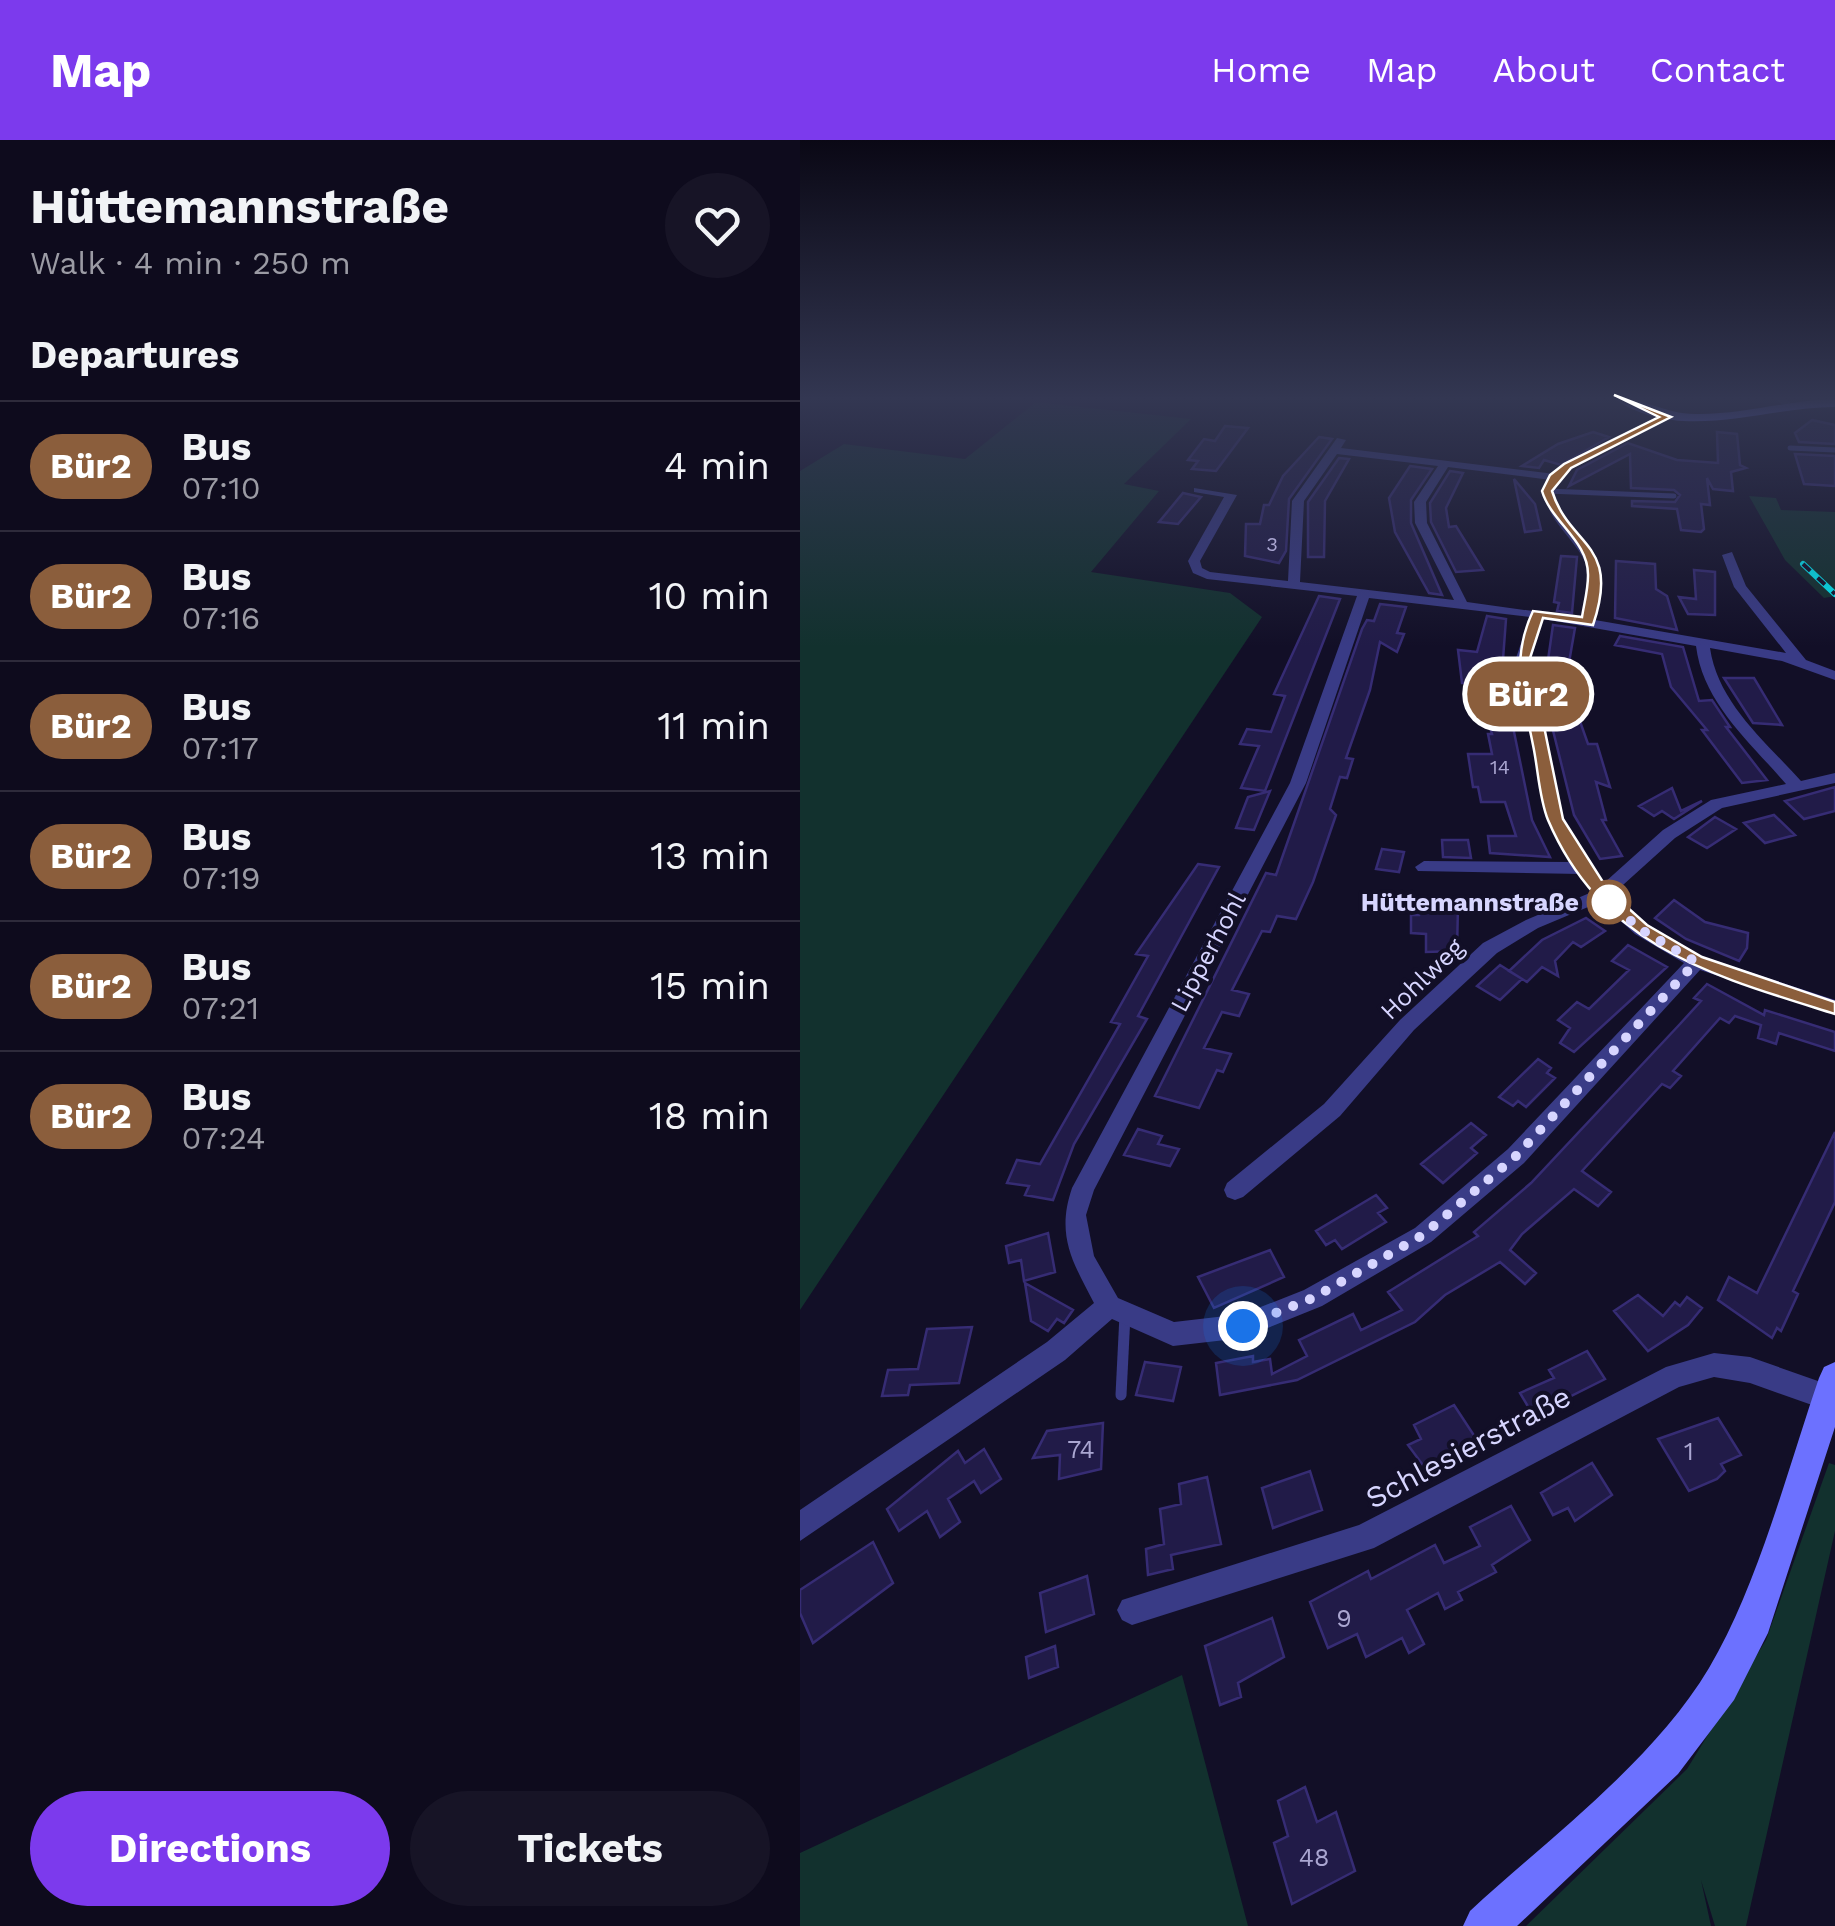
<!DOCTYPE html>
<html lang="en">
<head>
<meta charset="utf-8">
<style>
  :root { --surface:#0e0b1d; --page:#171426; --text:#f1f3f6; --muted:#9b9ba4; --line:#2e2b3b; --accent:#7c3aed }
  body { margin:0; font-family:"Work Sans",sans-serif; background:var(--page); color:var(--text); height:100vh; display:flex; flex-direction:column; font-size:38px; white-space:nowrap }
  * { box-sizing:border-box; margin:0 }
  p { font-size:32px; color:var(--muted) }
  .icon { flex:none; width:55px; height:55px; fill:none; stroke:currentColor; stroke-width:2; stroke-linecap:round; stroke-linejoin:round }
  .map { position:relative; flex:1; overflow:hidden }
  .drawer { display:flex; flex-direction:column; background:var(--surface); width:800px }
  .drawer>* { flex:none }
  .badge { padding:0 20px; border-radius:32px; font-size:35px; line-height:65px }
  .you { position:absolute; width:50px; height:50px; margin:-25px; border:8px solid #fff; border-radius:50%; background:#1a73e8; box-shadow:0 0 0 15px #1a73e833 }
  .map>.badge { position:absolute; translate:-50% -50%; box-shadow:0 0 0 5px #fff }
  h2 { padding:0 30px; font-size:38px; line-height:90px }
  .round { display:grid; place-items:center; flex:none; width:105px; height:105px; border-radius:52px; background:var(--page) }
  .headline { display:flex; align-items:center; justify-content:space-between; height:170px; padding:0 30px }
  h1 { font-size:48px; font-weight:700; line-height:75px }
  .button { display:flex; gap:20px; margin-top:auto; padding:20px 30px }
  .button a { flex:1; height:115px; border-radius:60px; background:var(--accent); color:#fff; font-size:40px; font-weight:700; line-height:115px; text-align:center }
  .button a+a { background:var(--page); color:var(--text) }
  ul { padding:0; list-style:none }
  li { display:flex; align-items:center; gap:30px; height:130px; padding:0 30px; border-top:2px solid var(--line) }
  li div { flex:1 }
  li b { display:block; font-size:38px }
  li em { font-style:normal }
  li .badge { min-width:110px; font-weight:700; text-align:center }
  header { display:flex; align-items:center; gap:60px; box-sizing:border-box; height:140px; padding:0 50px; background:var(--accent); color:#fff }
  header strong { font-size:48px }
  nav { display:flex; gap:55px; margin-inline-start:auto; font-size:35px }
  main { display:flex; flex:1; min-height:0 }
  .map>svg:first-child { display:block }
  .green { fill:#12312e }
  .building { fill:#211b48; stroke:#362c74; stroke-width:2.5 }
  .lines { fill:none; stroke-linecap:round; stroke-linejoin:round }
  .service-far1 { stroke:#393b86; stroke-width:5 }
  .service { stroke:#393b86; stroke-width:11 }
  .minor { fill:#393b86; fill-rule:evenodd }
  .secondary { fill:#6c71ff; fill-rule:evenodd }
  .rail-casing { stroke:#01f5ff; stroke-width:6 }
  .rail { stroke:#120f27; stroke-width:4; stroke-dasharray:10; stroke-linecap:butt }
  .line { fill:#8b5e3c; stroke:#fff; stroke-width:2.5 }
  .walk { stroke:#d7d5ff; stroke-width:10; stroke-dasharray:0 18 }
  .stop-dot { fill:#fff; stroke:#8b5e3c; stroke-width:5 }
  .labels { text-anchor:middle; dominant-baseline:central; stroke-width:8; stroke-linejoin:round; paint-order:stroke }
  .number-label { font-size:20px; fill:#aaa6d1 }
  .stop-label { font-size:25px; font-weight:bold; fill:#d7d5ff; stroke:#120f27; text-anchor:end }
  .street-label { font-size:25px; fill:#d7d5ff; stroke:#120f27 }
  .near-number-label { font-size:25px; fill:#aaa6d1 }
  .near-street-label { font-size:30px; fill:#d7d5ff; stroke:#120f27 }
</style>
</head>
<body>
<header>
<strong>Map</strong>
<nav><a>Home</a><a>Map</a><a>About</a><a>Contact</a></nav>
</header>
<main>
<section class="drawer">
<div class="headline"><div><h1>Hüttemannstraße</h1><p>Walk · 4 min · 250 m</p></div><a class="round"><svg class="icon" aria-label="heart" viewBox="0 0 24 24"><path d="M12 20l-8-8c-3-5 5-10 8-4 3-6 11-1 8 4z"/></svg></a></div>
<h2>Departures</h2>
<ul>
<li><span class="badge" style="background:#8b5e3c;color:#fff">Bür2</span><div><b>Bus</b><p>07:10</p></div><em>4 min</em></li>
<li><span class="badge" style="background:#8b5e3c;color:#fff">Bür2</span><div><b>Bus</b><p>07:16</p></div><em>10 min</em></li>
<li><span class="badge" style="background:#8b5e3c;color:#fff">Bür2</span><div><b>Bus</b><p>07:17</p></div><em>11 min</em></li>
<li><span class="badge" style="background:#8b5e3c;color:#fff">Bür2</span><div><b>Bus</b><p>07:19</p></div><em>13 min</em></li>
<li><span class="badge" style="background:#8b5e3c;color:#fff">Bür2</span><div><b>Bus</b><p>07:21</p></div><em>15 min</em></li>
<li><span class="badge" style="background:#8b5e3c;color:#fff">Bür2</span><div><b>Bus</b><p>07:24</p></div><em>18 min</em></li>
</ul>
<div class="button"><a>Directions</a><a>Tickets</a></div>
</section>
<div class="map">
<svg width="1035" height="1786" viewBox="0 0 1035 1786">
  <rect width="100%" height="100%" fill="#120f27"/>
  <path class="green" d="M236,262L391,279L324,344L359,351L291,432L430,453L462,477L0,1170V331L44,304L165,319Z
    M949,356L976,358L981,370L1035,372V456L1024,458L985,420Z
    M1029,1323L1035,1325V1391L946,1786H915L901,1740L911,1786H726L887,1629L966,1500Z
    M382,1535L448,1786H0V1713Z"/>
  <path class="building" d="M1012,280L1035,285V304L999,302L995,293Z
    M425,286L448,288L416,331L392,329L398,321L388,320L404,299L415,301Z
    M793,292L809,297L761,325L744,320L739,328L722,326L758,304Z
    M917,292L937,294L940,325L946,328L931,332L933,351L913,349L907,338L910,365L901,364L904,389L901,392L881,390L877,369L832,366V361L875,362L880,355L874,350L831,348L830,314L769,346L777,330L828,303L877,320L918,323Z
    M519,297L532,299L489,359L486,411L479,423L445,416L446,384H460L464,365H469L483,336Z
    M995,314L1035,316V346L1004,344Z
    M539,318L549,319L525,361L524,417H508V362Z
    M610,326L632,329L611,360V383L642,455L629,453L595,392L589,358Z
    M650,331L663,333L646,368L649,387L656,386L683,430L656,432L631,382L630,363Z
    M714,339L735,364L741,390L725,392Z
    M383,353L401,357L378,384L359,382Z
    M761,416L777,417L772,473L757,471L759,463L754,462Z
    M816,421L855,424L856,449L867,456L877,490L815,478Z
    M894,430L915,432V475L888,474L879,457L896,459Z
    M519,456L540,459L465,651L441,648L459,606L440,604L447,589L471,592L485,556L474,554Z
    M580,464L606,467L597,493L604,494L597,512L580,502L570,550L546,618L553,619L547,638L540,637L530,669L536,675L513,742L496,779L477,776L470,792L462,791L432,850L449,854L439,876L422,872L404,908L431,914L423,932L417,930L399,968L355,956L466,733L476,735L562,489L567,480L574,481Z
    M687,476L706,479L702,533L732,680L750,717L690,713L688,696H716L705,662H681L678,647H673L668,614H692L688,594H692L676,543H662L658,510L677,512Z
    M753,485L775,488L767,534L773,558L768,584L776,570L788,604H797L810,647L796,642L806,680H802L822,716L800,719L774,675L739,534H746Z
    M820,496L883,507L899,561L912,560L930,587H926L967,640L942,643L902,590H907L871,547L862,514L815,505Z
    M924,538H954L982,585L953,583Z
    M1035,647V671L1004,679L985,661Z
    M872,648L881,671L902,661L874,679L862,671L854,676L839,666Z
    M470,651L454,690L436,688L448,657Z
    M974,675L995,695L965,703L944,683Z
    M915,677L936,689L907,708L888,697Z
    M642,700H668L671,718L643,717Z
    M582,709L604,712L599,732L576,729Z
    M398,724L419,727L338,876L347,879L274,1004L253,1060L225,1055L229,1046L207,1043L217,1020L240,1024L320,884L311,882L348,816L336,814Z
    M874,760L905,782L948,793L947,808L939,821L886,799L855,778Z
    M619,764L658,765L657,811L626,812V794L611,793V775H619Z
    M786,778L805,791L781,807L773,802L755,821L758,836L742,827L727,842L709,831L742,800Z
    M828,805L867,827L774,912L760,903L770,888L758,880L777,862L789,869L829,830L812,821Z
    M700,825L722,839L700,860L677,846Z
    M907,844L964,875L965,870L1035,892V911L979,893L976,904L958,898L961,885L935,876L929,883L920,878L873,931L881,936L870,948L862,944L782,1031L811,1052L798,1066L774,1049L722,1094L710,1110L736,1133L725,1144L700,1122L645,1155L615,1182L497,1240L420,1255L416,1223L453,1216V1222L470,1219L472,1234L507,1216L499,1200L553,1174L561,1190L602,1170L588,1152L678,1096L674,1092L731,1043L880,884L901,861L894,858Z
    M738,919L751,928L747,933L755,938L726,967L718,961L713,966L699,957Z
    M671,983L686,995L671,1008L677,1013L643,1043L621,1024Z
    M338,989L362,996L358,1004L379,1009L370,1026L324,1015Z
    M1035,992V1062L993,1151L998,1154L981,1191L977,1188L972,1198L918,1160L929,1137L957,1153Z
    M576,1055L587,1068L578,1073L586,1082L542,1109L535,1100L526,1105L516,1091Z
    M248,1093L255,1132L224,1141L221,1120L209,1123L206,1106Z
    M470,1110L484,1137L414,1168L398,1137Z
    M225,1143L273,1170L264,1183L257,1179L248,1191L231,1181Z
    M838,1155L863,1176L875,1162L880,1166L887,1157L902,1168L888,1185L848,1211L814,1171Z
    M172,1187L159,1243L110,1245L108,1255L82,1256L88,1230L118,1229L127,1189Z
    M787,1211L805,1239L733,1275L720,1253L754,1238L749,1230Z
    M345,1222L381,1227L373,1261L336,1255Z
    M654,1265L677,1300L625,1328L608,1305L621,1299L614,1285Z
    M918,1278L941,1315L921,1324L925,1331L917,1339L889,1351L858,1299Z
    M303,1283L301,1329L259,1339L260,1315L233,1318L247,1291Z
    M184,1309L201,1339L181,1353L174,1341L148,1359L160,1382L140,1397L127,1371L99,1391L87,1369L158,1311L165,1323Z
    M792,1323L812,1355L775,1381L768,1368L753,1375L741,1353Z
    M510,1331L522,1370L473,1388L462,1348Z
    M407,1337L421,1404L371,1415L373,1429L348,1435L346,1409L364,1404L360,1369L381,1364L379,1344Z
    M711,1366L730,1400L692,1425L696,1432L658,1452L662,1460L645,1469L638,1453L607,1470L624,1504L609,1513L602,1498L566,1517L557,1494L528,1508L510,1462L568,1431L571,1439L635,1405L644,1423L680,1406L670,1387Z
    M73,1402L93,1443L13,1503L0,1473V1450Z
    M287,1436L294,1474L246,1492L240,1453Z
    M472,1478L484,1517L438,1543L441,1557L420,1565L405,1506Z
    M255,1506L258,1527L229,1538L226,1517Z
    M505,1647L517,1682L536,1672L555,1731L492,1764L474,1703L488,1696L478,1661Z"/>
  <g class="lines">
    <path class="service-far1" d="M990,308L1035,310
      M747,351L874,356"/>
    <path class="service" d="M321,1255L325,1175"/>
    <path class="minor" d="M973,257H984L991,263L983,265Z
      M863,275L871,277C846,297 759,319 755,353C751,387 821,401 795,480L986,513L934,447L922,415L932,412L946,446L1006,520L1035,531V540L982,521L910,508C918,563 965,601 1001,641L1035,633V643L922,668L875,698L813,754L847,784L903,817L1035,860V874L900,830L724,1023L631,1102L522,1166L443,1198L373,1206L312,1179L265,1220L0,1401V1370L247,1202L294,1163C272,1121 256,1095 272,1048L490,643L557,456L407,439L393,433L388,421L424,357L394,352V348L437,355L400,421L402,428L410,432L488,441L492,361L537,298L546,300L541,308L755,334L788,311ZM537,314L638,326L614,362L615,383L654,460L500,442L504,361ZM648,327L751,340C731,373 780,398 788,430C792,447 788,462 783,478L667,462L627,383L626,362ZM569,458L730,477L716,518L747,679L773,722L624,721L615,727L618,731L781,734L792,752L726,780L683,803L600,880L524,964L427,1043L424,1050L427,1057L435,1060L443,1057L540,976L614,890L697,813L738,788L800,762L835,794L884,823L708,1009L615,1088L504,1150L443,1174L374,1182L318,1158L294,1116L286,1075L294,1050L506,643ZM743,479L896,506C903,563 950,602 986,644L911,660L863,690L804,743L763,679L730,518Z
      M914,1213L950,1217L1035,1247V1269L1029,1271L950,1243L914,1237L879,1247L574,1408L332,1485L322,1480L317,1470L322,1460L559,1385L866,1227Z"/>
    <path class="secondary" d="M812,257C841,257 865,274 895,274C942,275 988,260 1035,259V267C962,267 877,305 812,257Z
      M1035,1222V1287L968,1493L934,1560L878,1634L717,1786H663L670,1771C749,1698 853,1622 909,1528C958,1445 987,1331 1019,1238L1024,1227Z"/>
    <g class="rail-casing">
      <path id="rail" d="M1003,424L1035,454"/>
    </g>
    <use href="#rail" class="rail"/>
  </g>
  <linearGradient id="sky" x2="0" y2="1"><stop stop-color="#0a0815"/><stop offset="0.51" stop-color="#333752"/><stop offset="1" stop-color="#333752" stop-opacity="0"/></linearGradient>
  <rect width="1035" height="507" fill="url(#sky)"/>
  <path class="line" d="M814,255L871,277L771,328L752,351C770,408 821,402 793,485L743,478L730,518L763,679L808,750L847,785L902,817L1035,862V874C914,836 803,808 748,680C739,658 738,628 733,605C723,554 710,520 733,471L782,477C784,464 788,450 788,436C789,401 751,382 742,351L750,335L764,324L859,277Z"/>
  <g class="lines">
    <path class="walk" d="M443,1186L513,1158L623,1095L716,1016L896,822L840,789L809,762"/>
  </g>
  <circle class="stop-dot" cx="809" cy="762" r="20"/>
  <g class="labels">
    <g class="number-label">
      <text x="472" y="404">3</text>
      <text x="700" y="627">14</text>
    </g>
    <g class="stop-label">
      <text x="779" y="762">Hüttemannstraße</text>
    </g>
    <g class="street-label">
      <text transform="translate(408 812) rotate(-62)">Lipperhohl</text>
      <text transform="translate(622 839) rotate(-44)">Hohlweg</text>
    </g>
    <g class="near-number-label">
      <text x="281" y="1309">74</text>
      <text x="889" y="1311">1</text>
      <text x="544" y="1478">9</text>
      <text x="514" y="1717">48</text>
    </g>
    <g class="near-street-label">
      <text transform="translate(668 1307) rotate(-28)">Schlesierstraße</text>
    </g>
  </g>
</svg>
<div class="you" style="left:443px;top:1186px"></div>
<b class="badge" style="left:728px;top:554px;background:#8b5e3c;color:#fff">Bür2</b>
</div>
</main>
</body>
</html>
